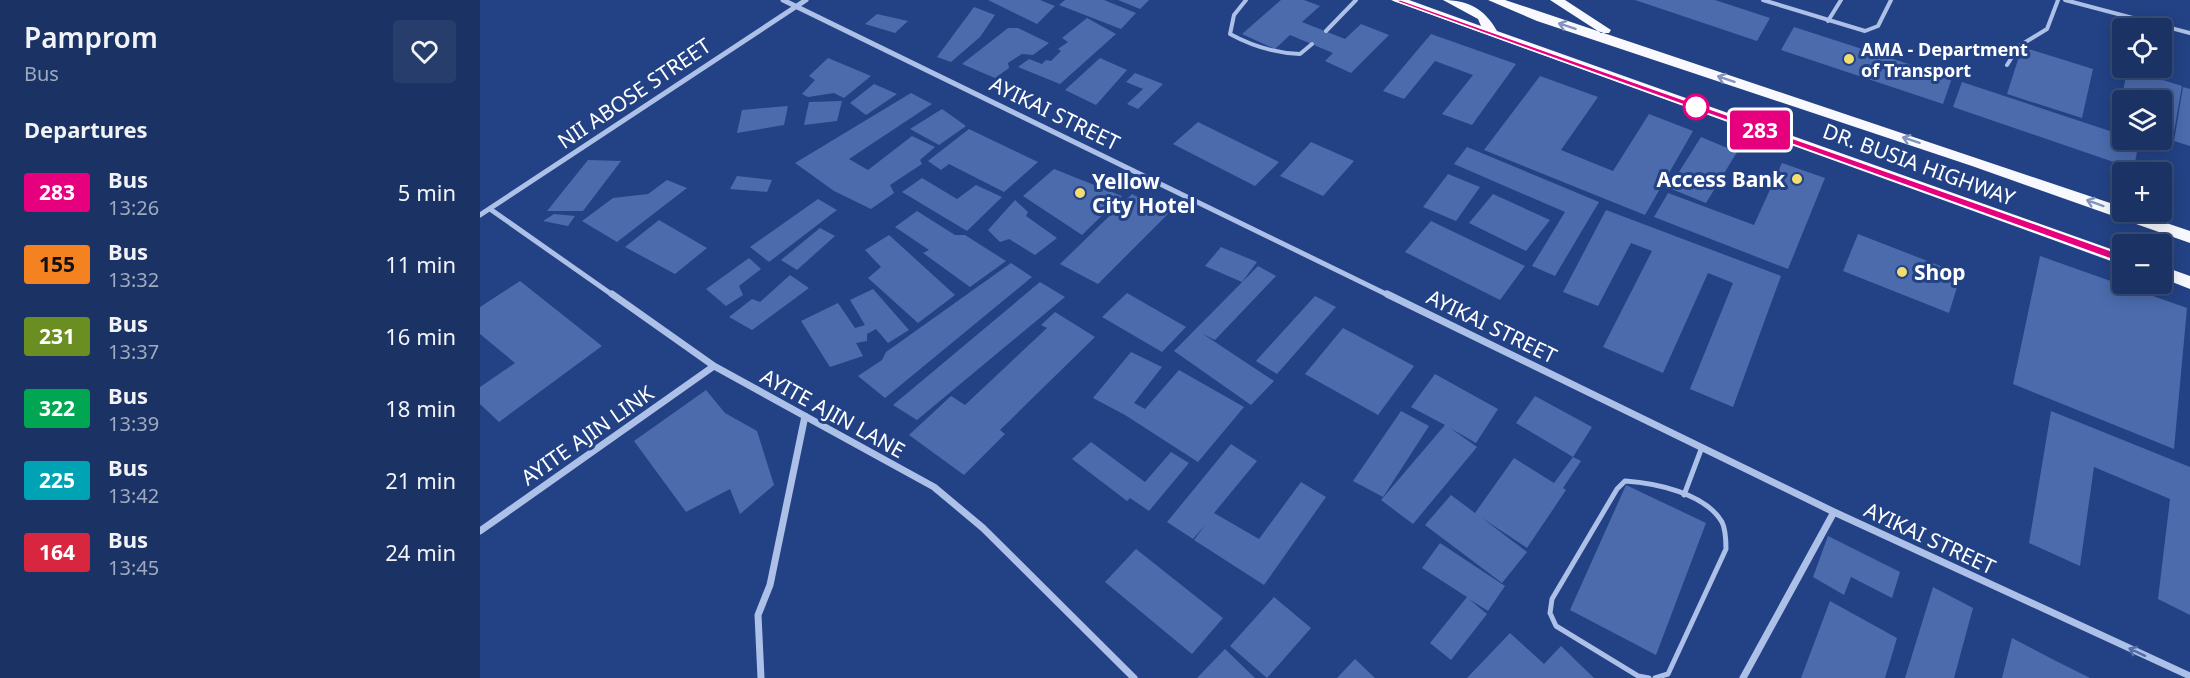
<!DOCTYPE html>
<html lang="en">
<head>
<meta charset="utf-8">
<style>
  :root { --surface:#1a3264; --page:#273e6d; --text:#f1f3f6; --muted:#9faabf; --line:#384d78 }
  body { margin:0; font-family:"Noto Sans",sans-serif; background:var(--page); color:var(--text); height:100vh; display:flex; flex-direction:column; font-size:22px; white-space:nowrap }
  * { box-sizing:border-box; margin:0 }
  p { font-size:20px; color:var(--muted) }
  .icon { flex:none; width:33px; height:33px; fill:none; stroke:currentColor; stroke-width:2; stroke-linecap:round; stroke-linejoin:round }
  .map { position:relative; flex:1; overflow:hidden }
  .sheet { display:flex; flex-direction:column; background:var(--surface); width:480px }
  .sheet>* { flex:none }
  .badge { padding:0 12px; border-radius:4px; font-size:21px; line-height:39px }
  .controls { position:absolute; left:1632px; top:18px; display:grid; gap:12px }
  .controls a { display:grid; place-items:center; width:60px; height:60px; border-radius:6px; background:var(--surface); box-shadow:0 3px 15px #0003,0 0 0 2px var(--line); font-size:30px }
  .map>.badge { position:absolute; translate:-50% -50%; box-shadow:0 0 0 3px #fff }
  h2 { padding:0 24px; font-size:22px; line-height:54px }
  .round { display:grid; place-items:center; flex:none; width:63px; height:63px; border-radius:6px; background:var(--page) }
  .overview { display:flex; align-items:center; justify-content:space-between; height:102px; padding:0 24px }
  h1 { font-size:28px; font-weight:600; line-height:45px }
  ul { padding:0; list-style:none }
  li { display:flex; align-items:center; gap:18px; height:72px; padding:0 24px }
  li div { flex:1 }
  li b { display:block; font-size:22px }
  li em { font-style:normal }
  li .badge { min-width:66px; font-weight:700; text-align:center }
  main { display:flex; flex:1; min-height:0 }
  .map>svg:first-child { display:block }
  .building { fill:#4b6bad }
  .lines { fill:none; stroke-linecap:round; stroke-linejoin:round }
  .service-far1 { stroke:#adc0e8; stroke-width:4 }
  .service { stroke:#adc0e8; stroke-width:5 }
  .minor-far1 { stroke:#adc0e8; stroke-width:5 }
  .minor { stroke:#adc0e8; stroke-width:7 }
  .trunk { fill:#f7f9fe; fill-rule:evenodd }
  .oneway { stroke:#8294bb }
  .oneway2 { stroke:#536ea8 }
  .line { fill:#e6007e; stroke:#fff; stroke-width:1.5 }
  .poi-dot { fill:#f3dd70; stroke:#234285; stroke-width:2 }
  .stop-dot { fill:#fff; stroke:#e6007e; stroke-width:3 }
  .labels { text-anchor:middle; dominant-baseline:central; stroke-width:6; stroke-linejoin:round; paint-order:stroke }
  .far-poi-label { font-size:18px; font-weight:bold; fill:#fff; stroke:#234285; text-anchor:start }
  .street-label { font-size:21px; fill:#fff; stroke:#234285 }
  .poi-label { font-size:21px; font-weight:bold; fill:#fff; stroke:#234285; text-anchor:start }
</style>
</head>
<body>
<main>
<section class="sheet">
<div class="overview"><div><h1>Pamprom</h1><p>Bus</p></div><a class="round"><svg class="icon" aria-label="heart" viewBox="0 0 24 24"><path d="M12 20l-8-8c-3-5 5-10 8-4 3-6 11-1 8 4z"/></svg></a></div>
<h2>Departures</h2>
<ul>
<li><span class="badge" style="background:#e6007e;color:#fff">283</span><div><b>Bus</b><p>13:26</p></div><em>5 min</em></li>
<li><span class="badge" style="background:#f58220;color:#111">155</span><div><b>Bus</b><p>13:32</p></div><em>11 min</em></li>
<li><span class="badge" style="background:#6b8e23;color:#fff">231</span><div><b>Bus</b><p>13:37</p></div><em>16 min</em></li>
<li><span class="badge" style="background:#00a651;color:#fff">322</span><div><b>Bus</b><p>13:39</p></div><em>18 min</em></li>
<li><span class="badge" style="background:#00a3b4;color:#fff">225</span><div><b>Bus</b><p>13:42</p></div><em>21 min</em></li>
<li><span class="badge" style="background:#d7263d;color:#fff">164</span><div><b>Bus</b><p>13:45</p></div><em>24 min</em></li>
</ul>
</section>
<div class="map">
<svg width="1710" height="678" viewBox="0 0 1710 678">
  <rect width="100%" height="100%" fill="#234285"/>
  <path class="building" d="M508,0H560L575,6L557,24Z
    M585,0H624L656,13L641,29L579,5Z
    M638,0H669L660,9Z
    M801,0H824L840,6L822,22L865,39L881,24L909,35L871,73L845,61L853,53L810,35L795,49L762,34Z
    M1155,0H1235L1290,18L1277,41Z
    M494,7L515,15L500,37L471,62L457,57Z
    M397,14L428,21L415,33L385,24Z
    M607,18L636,34L580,84L538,67L549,59L562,64L566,60L571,61L581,51L578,49L588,42L582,38Z
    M1314,27L1472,78L1463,104L1301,50Z
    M528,28H538L569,43L553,55L542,54L528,63L529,68L515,78L482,64Z
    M951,34L1036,64L992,125L962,114L993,75L955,61L924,99L903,91Z
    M1542,47L1613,69L1602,118L1527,94Z
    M348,58L391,76L364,98L354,93L328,97L322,94L335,80L329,76Z
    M620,58L647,70L616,105L585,90Z
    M1648,69L1702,86L1692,143L1682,140V100H1642V127L1635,124Z
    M655,73L683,84L658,109L647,104L663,89L646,82Z
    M1060,76L1118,97L1081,150L1133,171L1169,114L1213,131L1165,215L1004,150Z
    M1482,82L1642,135V140H1659L1654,169L1473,107Z
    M394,84L417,94L386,115L370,103Z
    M1703,87L1710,89V146L1694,141Z
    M431,93L452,104L369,159L388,170L432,136L455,147L440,160L442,164L410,185L414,193L391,209L354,191L315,163Z
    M362,101L357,121L324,125L329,102Z
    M308,106L304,125L257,133L262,110Z
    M462,109L486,126L459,145L430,129Z
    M718,122L799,162L775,186L693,144Z
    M489,129L558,162L524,192L469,164L461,170L448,161Z
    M1221,137L1257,152L1226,203L1189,188Z
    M831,142L874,161L843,196L800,176Z
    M987,147L1119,202L1075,276L1052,266L1085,212L974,164Z
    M108,160L141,161L103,211H67Z
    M1302,163L1345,178L1308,269L1174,217L1188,193L1274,225Z
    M574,169L642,196L602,235L543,196Z
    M968,174L1000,187L976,221L943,207Z
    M257,176L292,180L287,192L250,189Z
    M442,178L477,199L496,185L522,197L487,231L422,192Z
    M187,180L207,188L137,242L102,221L133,198L168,194Z
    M652,194L689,213L618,284L580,264Z
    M1013,194L1070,220L1046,251L989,223Z
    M338,199L357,210L289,262L270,247Z
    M535,200L548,212L546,216L577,238L555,255L529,239L520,242L508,230Z
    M1126,210L1301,276L1253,407L1210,389L1253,283L1228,273L1183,373L1123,347L1172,251L1151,243L1118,306L1083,292Z
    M437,211L475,235H485L526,261L490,287L443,253L449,250L415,227Z
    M74,214L95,216L88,226L63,221Z
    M179,220L227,248L195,274L145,247Z
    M951,221L1045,266L1020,300L925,252Z
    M340,228L355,236L317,270L301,260Z
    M1378,234L1481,274L1469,313L1363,271Z
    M409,235L475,295L438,323L388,278L401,267L385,250Z
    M741,247L777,262L762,282L725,266Z
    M1560,256L1707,308L1694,449L1533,384Z
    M269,258L281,269L259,286L263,295L246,306L226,289Z
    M531,263L552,277L405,398L378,376L402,360L406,352Z
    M778,266L796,276L735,340L723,334L794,381L771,405L694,351Z
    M310,275L329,288L272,330L249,317L272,299L280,302Z
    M40,281L122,346L19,422L0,404V387L35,363L0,334V307Z
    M560,282L585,297L437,420L413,405Z
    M393,289L429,330L408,343L396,329L387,334V341L376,343L383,356L350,367L321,321L358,303L375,328L385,325L370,300Z
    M647,293L706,327L682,352L622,317Z
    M835,296L856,307L797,374L776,361Z
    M575,312L615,337L520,430L525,434L484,475L429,435L471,396L485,405L567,328L561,325Z
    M863,328L934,366L898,415L825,374Z
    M651,352L682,367L654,403L665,409L699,370L764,407L718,462L645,415L613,398Z
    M955,374L1018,409L996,443L970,428L997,447L933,524L901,500L965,425L931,407Z
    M226,390L245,413L277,431L294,485L260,514L250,489L206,512L154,441Z
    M1055,396L1112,427L1093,457L1101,461L1083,488L1086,490L1047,548L1002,518L1047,552L1022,583L945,525L971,495L995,513L1034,458L1074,483L1093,457L1036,423Z
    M921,411L949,426L903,497L873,481Z
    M1571,411L1710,467V615L1678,599L1690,499L1614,467L1600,566L1549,543Z
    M611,442L665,482L691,452L709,463L669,511L650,498L647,501L592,459Z
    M751,444L777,461L734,513L779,539L821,482L846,497L784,585L714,540L725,525L713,539L687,522Z
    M1146,485L1226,523L1176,655L1090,610Z
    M1348,536L1420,572L1412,598L1371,577L1364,595L1333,577Z
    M960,543L1025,586L1008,611L989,599L1007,614L971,660L950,643L987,597L942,568Z
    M656,549L743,618L712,654L625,582Z
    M1453,587L1493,608L1474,678H1425Z
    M794,597L831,628L787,678L750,646Z
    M1350,601L1417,638L1405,678H1321Z
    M1030,633L1064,664L1081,646L1114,678H987Z
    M1532,638L1578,662L1610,678H1522Z
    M745,649L775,678H717Z
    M875,659L895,678H857Z"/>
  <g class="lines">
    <path class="service-far1" d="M766,0L754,15L750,34C772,46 794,53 820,54L832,44
      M1283,0L1385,31L1398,26L1411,0
      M1585,0L1710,33
      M1348,21L1361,0
      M846,31L876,0
      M1527,65L1539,46L1567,29L1578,0"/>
    <path class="service" d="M1204,495L1222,447
      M1169,678L1158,676L1076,626L1070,613L1072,599L1137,489L1145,481C1175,483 1225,493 1242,522C1246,530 1246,540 1246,549L1188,674L1175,678"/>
    <path class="minor-far1" d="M303,0L910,296
      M10,209L134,296
      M0,215L326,0"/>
    <path class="minor" d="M132,294L234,366L454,487L503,528L654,678
      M907,294L1354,512L1710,676
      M0,531L234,366
      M281,678L278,615L290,585L325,416
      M1263,678L1354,512"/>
    <path class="trunk" d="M911,0H929L1001,26L998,19L963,0C988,0 1005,9 1017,31L1642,253V265Z
      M1008,0H1025L1642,207V212H1654L1710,231V243L1492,166L1057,21Z
      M1070,0H1085L1131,30L1129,33H1121Z
      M1682,266L1710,276V289L1682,278Z"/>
  </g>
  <defs><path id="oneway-shaft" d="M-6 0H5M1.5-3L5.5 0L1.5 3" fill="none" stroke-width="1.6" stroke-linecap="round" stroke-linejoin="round" transform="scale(1.5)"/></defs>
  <g class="oneway">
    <use href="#oneway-shaft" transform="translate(1087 26) rotate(-162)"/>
    <use href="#oneway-shaft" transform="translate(1246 79) rotate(-161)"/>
    <use href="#oneway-shaft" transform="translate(1431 140) rotate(-162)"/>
    <use href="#oneway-shaft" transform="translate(1615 203) rotate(-160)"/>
  </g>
  <use class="oneway2" href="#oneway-shaft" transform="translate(1657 652) rotate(-155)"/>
  <path class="line" d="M913,0H921L1646,256L1648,259L1642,263L1639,262Z"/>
  <g class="poi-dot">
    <circle cx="1369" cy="59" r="6"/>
    <circle cx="1317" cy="179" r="6"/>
    <circle cx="600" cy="193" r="6"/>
    <circle cx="1422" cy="272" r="6"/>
  </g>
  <circle class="stop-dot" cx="1216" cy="107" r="12"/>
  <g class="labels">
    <g class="far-poi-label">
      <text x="1381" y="49">AMA - Department<tspan x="1381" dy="21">of Transport</tspan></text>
    </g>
    <g class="street-label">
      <text transform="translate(154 93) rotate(-34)">NII ABOSE STREET</text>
      <text transform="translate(575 113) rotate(26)">AYIKAI STREET</text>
      <text transform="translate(1439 164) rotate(20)">DR. BUSIA HIGHWAY</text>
      <text transform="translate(1012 326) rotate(26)">AYIKAI STREET</text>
      <text transform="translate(353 413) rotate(29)">AYITE AJIN LANE</text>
      <text transform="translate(107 435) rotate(-35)">AYITE AJIN LINK</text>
      <text transform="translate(1450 538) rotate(25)">AYIKAI STREET</text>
    </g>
    <g class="poi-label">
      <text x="1305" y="179" text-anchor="end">Access Bank</text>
      <text x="612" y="181">Yellow<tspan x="612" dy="24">City Hotel</tspan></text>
      <text x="1434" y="272">Shop</text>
    </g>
  </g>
</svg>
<div class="controls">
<a><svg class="icon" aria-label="locate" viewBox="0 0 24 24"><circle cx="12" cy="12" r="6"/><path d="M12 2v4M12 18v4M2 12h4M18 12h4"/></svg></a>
<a><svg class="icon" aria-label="layers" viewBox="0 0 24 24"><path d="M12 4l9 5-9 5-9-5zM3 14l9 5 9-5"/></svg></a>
<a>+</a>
<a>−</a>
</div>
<b class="badge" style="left:1280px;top:130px;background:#e6007e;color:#fff">283</b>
</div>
</main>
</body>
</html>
